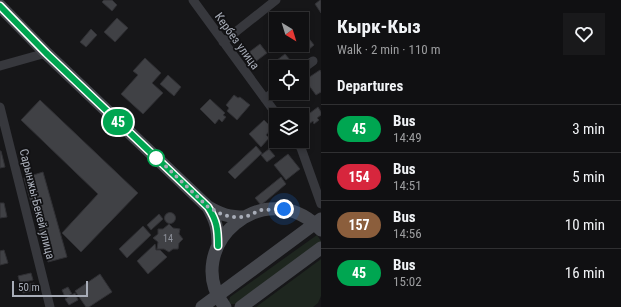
<!DOCTYPE html>
<html lang="en">
<head>
<meta charset="utf-8">
<style>
  :root { --surface:#101012; --page:#19191b; --text:#f1f3f6; --muted:#9c9d9f; --line:#303032 }
  body { margin:0; font-family:"Roboto Condensed",sans-serif; background:var(--page); color:var(--text); height:100vh; display:flex; flex-direction:column; font-size:15px; white-space:nowrap }
  * { box-sizing:border-box; margin:0 }
  p { font-size:13px; color:var(--muted) }
  .icon { flex:none; width:22px; height:22px; fill:none; stroke:currentColor; stroke-width:2; stroke-linecap:round; stroke-linejoin:round }
  .map { position:relative; flex:1; overflow:hidden }
  .details { display:flex; flex-direction:column; background:var(--surface); width:300px }
  .details>* { flex:none }
  .badge { padding:0 8px; border-radius:13px; font-size:14px; line-height:26px }
  .needle { width:26px; rotate:142deg }
  .buttons { position:absolute; left:269px; top:12px; display:grid; gap:8px }
  .buttons a { display:grid; place-items:center; width:40px; height:40px; border-radius:0px; background:var(--surface); box-shadow:0 2px 6px #0003,0 0 0 1px var(--line); font-size:20px }
  .scale { position:absolute; left:12px; bottom:10px; width:76px; box-sizing:border-box; padding-left:4px; border:2px solid #a8adb8; border-top:0; font-size:11px; line-height:14px; white-space:nowrap; color:#a8adb8; -webkit-text-stroke:3px #111113; paint-order:stroke }
  .you { position:absolute; width:20px; height:20px; margin:-10px; border:3px solid #fff; border-radius:50%; background:#1a73e8; box-shadow:0 0 0 6px #1a73e833 }
  .map>.badge { position:absolute; translate:-50% -50%; box-shadow:0 0 0 2px #fff }
  h2 { padding:0 16px; font-size:15px; line-height:36px }
  .round { display:grid; place-items:center; flex:none; width:42px; height:42px; border-radius:0px; background:var(--page) }
  .head { display:flex; align-items:center; justify-content:space-between; height:68px; padding:0 16px }
  h1 { font-size:19px; font-weight:700; line-height:30px }
  ul { padding:0; list-style:none }
  li { display:flex; align-items:center; gap:12px; height:48px; padding:0 16px; border-top:1px solid var(--line) }
  li div { flex:1 }
  li b { display:block; font-size:15px }
  li em { font-style:normal }
  li .badge { min-width:44px; font-weight:700; text-align:center }
  main { display:flex; flex:1; min-height:0 }
  .map>svg:first-child { display:block }
  .green { fill:#1e261f }
  .building { fill:#404145; stroke:#303034 }
  .lines { fill:none; stroke-linecap:round; stroke-linejoin:round }
  .street { stroke:#37383d; stroke-width:9 }
  .secondary { stroke:#45474d; stroke-width:13 }
  .line-casing { stroke:#fff; stroke-width:9 }
  .line { stroke:#00a651; stroke-width:6 }
  .walk { stroke:#a8adb8; stroke-width:4; stroke-dasharray:0 7.2 }
  .stop-dot { fill:#fff; stroke:#00a651; stroke-width:2 }
  .labels { text-anchor:middle; dominant-baseline:central; stroke-width:3.5; stroke-linejoin:round; paint-order:stroke }
  .number-label { font-size:10px; fill:#8e929b }
  .street-label { font-size:12px; fill:#a8adb8; stroke:#111113 }
</style>
</head>
<body>
<main>
<div class="map">
<svg width="321" height="307" viewBox="0 0 321 307">
  <rect width="100%" height="100%" fill="#161618"/>
  <path class="green" d="M317,235L321,241L320,243L237,304H231L229,302L230,297Z
    M321,259V296L318,303L313,307H256Z"/>
  <path class="building" d="M104,0H112L117,5L112,11L102,2Z
    M320,0H321V13L315,4Z
    M117,18L128,28L115,42L104,32Z
    M91,29L97,35L86,47L80,42Z
    M307,36L314,45L307,51L302,45V40Z
    M260,44L267,53L255,62L248,53Z
    M285,54L295,66L276,67V77L268,67Z
    M145,58L161,73L152,83L163,93L143,114L121,94L138,75L133,71Z
    M320,70L321,72V92L316,95L305,80Z
    M168,75L181,87L174,96L160,84Z
    M234,95L238,98L240,97L250,105L237,120L227,111L229,108L226,105Z
    M210,99L225,113L223,115L226,117L222,122L219,119L215,124L200,109Z
    M40,100L138,193L81,252L62,233L98,194L21,120Z
    M318,107L321,112V115L317,118L319,120L314,124L313,121L302,129V119Z
    M264,120L272,128L266,135L269,138L261,147L249,134Z
    M256,146L262,153L235,179L228,172Z
    M269,149L275,156L267,162L261,155Z
    M0,151H1L5,167L0,168Z
    M288,154L300,169L286,180L274,165Z
    M43,172L67,257L48,262L24,178Z
    M281,177L286,184L261,205L255,198Z
    M0,203H4L7,217L0,218Z
    M164.5 218a5.5 5.5 0 1 1 11 0a5.5 5.5 0 1 1-11 0Z
    M159,214L163,219L151,230L147,225Z
    M169,224L173,228L180,229L179,234L183,239L179,243L178,249H173L169,252L164,249H157L158,242L153,238L158,234V229H163Z
    M143,226L151,235L127,258L119,249Z
    M155,244L156,250H160L167,257L148,274L137,261Z
    M4,250L8,263L0,265V251Z
    M31,273L33,280L20,283L18,276Z
    M100,274L112,292L89,307H86L75,291Z
    M34,283L36,290L23,293L21,286Z
    M68,287L72,294L65,297L62,290Z
    M75,293L78,300L69,305L65,299Z"/>
  <g class="lines">
    <path class="street" d="M193,0L277,115
      M223,42L276,0
      M0,66L46,53
      M302,69L313,61
      M265,99L276,90
      M0,107L50,307
      M296,141L301,148L321,204"/>
    <path class="secondary" d="M0,6L46,53L208,207C222,215 229,217 245,217
      M208,207C216,221 218,229 218,245
      M202,307L321,219
      M225,307C179,247 266,171 321,230
      M241,307L321,248"/>
  </g>
  <g class="lines">
    <g class="line-casing">
      <path id="line" d="M0,6L46,53L208,207C217,221 218,229 218,246"/>
    </g>
    <use href="#line" class="line"/>
    <path class="walk" d="M156,158L151,152L208,207L221,214L232,217H245L261,210L284,209"/>
  </g>
  <circle class="stop-dot" cx="156" cy="158" r="8"/>
  <g class="labels">
    <g class="number-label">
      <text x="168" y="238">14</text>
    </g>
    <g class="street-label">
      <text transform="translate(237 41) rotate(54)">Кербез улица</text>
      <text transform="translate(37 204) rotate(76)">Сарынжы-Бекей улица</text>
    </g>
  </g>
</svg>
<div class="buttons">
<a><svg class="needle" viewBox="-14 -14 28 28"><path d="M0-13l5 13h-10z" fill="#e53935"/><path d="M0 13l5-13h-10z" fill="#9c9d9f"/></svg></a>
<a><svg class="icon" aria-label="locate" viewBox="0 0 24 24"><circle cx="12" cy="12" r="6"/><path d="M12 2v4M12 18v4M2 12h4M18 12h4"/></svg></a>
<a><svg class="icon" aria-label="layers" viewBox="0 0 24 24"><path d="M12 4l9 5-9 5-9-5zM3 14l9 5 9-5"/></svg></a>
</div>
<div class="scale">50 m</div>
<div class="you" style="left:284px;top:209px"></div>
<b class="badge" style="left:118px;top:122px;background:#00a651;color:#fff">45</b>
</div>
<section class="details">
<div class="head"><div><h1>Кырк-Кыз</h1><p>Walk · 2 min · 110 m</p></div><a class="round"><svg class="icon" aria-label="heart" viewBox="0 0 24 24"><path d="M12 20l-8-8c-3-5 5-10 8-4 3-6 11-1 8 4z"/></svg></a></div>
<h2>Departures</h2>
<ul>
<li><span class="badge" style="background:#00a651;color:#fff">45</span><div><b>Bus</b><p>14:49</p></div><em>3 min</em></li>
<li><span class="badge" style="background:#d7263d;color:#fff">154</span><div><b>Bus</b><p>14:51</p></div><em>5 min</em></li>
<li><span class="badge" style="background:#8b5e3c;color:#fff">157</span><div><b>Bus</b><p>14:56</p></div><em>10 min</em></li>
<li><span class="badge" style="background:#00a651;color:#fff">45</span><div><b>Bus</b><p>15:02</p></div><em>16 min</em></li>
</ul>
</section>
</main>
</body>
</html>
